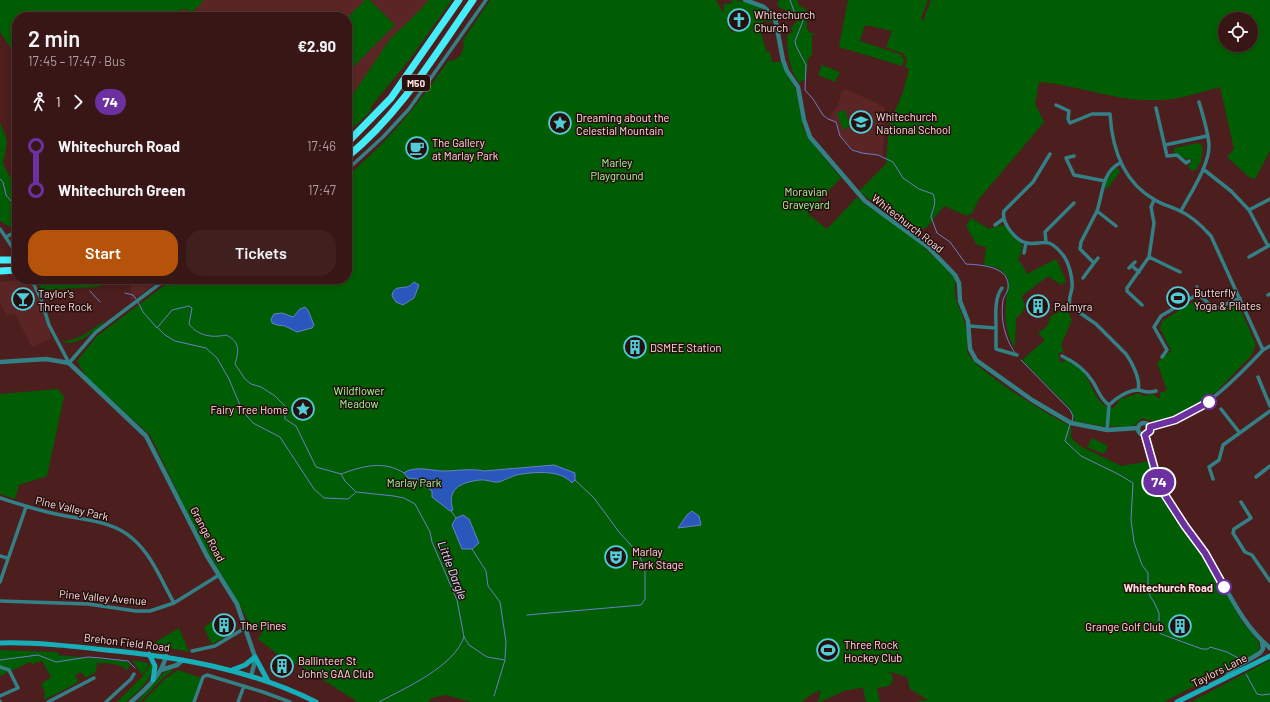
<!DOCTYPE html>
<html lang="en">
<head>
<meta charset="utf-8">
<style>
  :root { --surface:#391616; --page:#401f1f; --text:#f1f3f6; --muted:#ab9fa1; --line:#533535; --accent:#b45309 }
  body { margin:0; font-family:Barlow,sans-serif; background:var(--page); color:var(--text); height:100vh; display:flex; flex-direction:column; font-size:15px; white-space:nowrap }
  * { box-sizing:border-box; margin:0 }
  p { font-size:13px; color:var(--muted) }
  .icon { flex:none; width:22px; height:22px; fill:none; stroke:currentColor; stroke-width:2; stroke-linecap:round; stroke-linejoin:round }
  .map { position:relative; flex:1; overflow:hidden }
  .panel { position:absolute; left:12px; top:12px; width:340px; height:272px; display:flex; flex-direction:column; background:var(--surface); border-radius:16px; box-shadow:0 2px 6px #0003,0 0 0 1px var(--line) }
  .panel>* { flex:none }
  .badge { padding:0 8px; border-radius:13px; font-size:14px; line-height:26px }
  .buttons { position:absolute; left:1218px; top:12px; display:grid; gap:8px }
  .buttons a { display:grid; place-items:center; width:40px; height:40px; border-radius:50%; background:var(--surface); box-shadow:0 2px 6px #0003,0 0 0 1px var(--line); font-size:20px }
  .map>.badge { position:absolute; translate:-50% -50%; box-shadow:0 0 0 2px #fff }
  .legs { display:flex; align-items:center; gap:6px; height:44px; padding:0 16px; font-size:13px }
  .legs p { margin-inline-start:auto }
  .overview { display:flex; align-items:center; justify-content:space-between; height:68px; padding:0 16px }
  h1 { font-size:22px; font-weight:600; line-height:30px }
  .action { display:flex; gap:8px; margin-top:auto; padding:8px 16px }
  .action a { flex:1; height:46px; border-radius:16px; background:var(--accent); color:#fff; font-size:16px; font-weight:600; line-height:46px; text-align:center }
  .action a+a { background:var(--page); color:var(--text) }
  ul { padding:0 16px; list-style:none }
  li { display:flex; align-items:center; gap:14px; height:44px; font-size:15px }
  li i { display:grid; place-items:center; width:6px; height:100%; margin:0 5px; background:currentColor }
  li i::after { content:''; width:10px; height:10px; margin:-5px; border:3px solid; border-radius:50%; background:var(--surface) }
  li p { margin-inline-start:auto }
  li:first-child i { background:linear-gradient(#0000 50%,currentColor 0) }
  li:last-child i { background:linear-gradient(currentColor 50%,#0000 0) }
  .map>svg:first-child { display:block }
  .built { fill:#5b2525 }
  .green { fill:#005d04; fill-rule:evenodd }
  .water { fill:#2957bc; stroke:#6980c6 }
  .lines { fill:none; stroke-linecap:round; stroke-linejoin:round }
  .stream { stroke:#6980c6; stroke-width:1 }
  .minor { stroke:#338087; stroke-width:3.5 }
  .tertiary { stroke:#338087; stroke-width:4.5 }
  .secondary { stroke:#16aeb9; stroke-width:5 }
  .motorway { stroke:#44edfa; stroke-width:7 }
  .line-1-casing { stroke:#fff; stroke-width:9 }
  .line-1 { stroke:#6c30a1; stroke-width:6 }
  .stop-1-dot { fill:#fff; stroke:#6c30a1; stroke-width:2 }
  .labels { text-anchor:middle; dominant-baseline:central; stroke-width:3; stroke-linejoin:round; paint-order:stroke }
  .shield { fill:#25100f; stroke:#bda09e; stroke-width:1 }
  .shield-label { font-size:10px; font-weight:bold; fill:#fededc }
  .poi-label { font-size:11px; fill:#fededc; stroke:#25100f; text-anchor:start }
  .park-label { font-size:11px; fill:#a1fe9c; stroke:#25100f }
  .street-label { font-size:11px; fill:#fededc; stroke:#25100f }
  .stop-label { font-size:11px; font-weight:bold; fill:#fededc; stroke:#25100f; text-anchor:end }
  .water-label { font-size:12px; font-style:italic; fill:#d4e2fd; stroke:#25100f }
</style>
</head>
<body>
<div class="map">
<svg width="1270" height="702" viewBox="0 0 1270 702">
  <rect width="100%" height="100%" fill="#4c1e1d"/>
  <path class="built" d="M17,0H431L369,108L372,110L347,134V17H17V57L0,32Z
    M844,90H848L885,107L883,155L862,153L853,149L840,136L836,122L828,119L838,105L842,91Z
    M28,279L36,294L52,338L32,347L15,314L7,316L0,303V282Z
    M131,279H161L131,301Z"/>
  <path class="green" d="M0,0H204L191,14L184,8L176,17H17V57L0,32Z
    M365,0H370L395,25L351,69L347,65V18Z
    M429,0H452L410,59L370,108L372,110L347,134V115L350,112L347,104L351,97L390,39L419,11Z
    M490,0H716L723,13L724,4L733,3L730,0C747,0 764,7 774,20L772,22L763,21L761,34L767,52H770L772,62H781L796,90L803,127L808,138L841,178L807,213L827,229L857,197L866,205L914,237L955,278C955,285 954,293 956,299C960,311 966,322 967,334C968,342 965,349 969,355C977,371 1052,418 1071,426V438L1080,446L1121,466L1150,461L1155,481L1162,495L1179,523L1202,553L1243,623L1259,642V651L1256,654L1198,686L1196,685L1164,702H914L928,700L910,689L907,677L887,671L892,675L893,681L889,686L877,688L880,702H866L863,689L866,687L844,691L820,702H818L821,690L810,695L802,702H471L446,695L431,698L429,702H358L304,668L281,657L258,639L262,632L254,623L250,625L239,603L203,545L150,435L87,378L77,361L97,336L173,279H347V176C387,143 419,103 448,61C459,62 466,49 463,40ZM743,12L752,20L733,31L736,34L731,31L727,23Z
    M779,0H797L800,6L806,9L807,29L810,33H816L812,35V54L808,59L806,79L799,83C789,68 787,53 787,35L793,32L791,28L797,21L790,13L777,6Z
    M848,0H928L921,19L923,21L931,0H1270V151L1255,179L1250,178L1227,157L1234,149L1220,87C1200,92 1179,100 1157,100C1117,102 1079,85 1039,82L1035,104L1044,122L979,199L972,213L967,216L944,206L927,227L919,231L869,199L859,191L886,164L889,125L903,92L909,69L905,67L907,60L904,54L886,47L892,31L865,25L860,41L900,54L904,60L902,66L839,47ZM1225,19H1251V45H1225Z
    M822,65L840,72L835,82L818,75Z
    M845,110L850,126L843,130L837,113Z
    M0,122L7,141L3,164L17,190V228L14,229L0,221Z
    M1198,143L1203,146L1201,161L1196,170L1192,171L1188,166L1192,161L1189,158L1184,159L1174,152V148Z
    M1115,168H1117L1120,172L1107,189L1105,188L1107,180Z
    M971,218L989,229L1002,225L1005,226L1023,246L1018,261L1021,263L1027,274L1056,259L1066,281L1061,285L1048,276L1022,296L1025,306L1022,313L1016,318L1015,348C1000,324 1007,304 1008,278L998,268L984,265L986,247L977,245L966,226Z
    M37,279H121L97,287L41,290Z
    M1196,300L1216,312L1238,303L1256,345L1251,356L1216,392L1192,407L1161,421L1156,422L1142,418L1135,425L1126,427L1102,426L1073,421L1074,419L1070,409L1022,360L1045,340L1038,333L1047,326L1051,316L1066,308L1072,320L1061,345L1064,353L1060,352L1058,354L1060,359L1059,360L1062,363L1065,360C1087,362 1091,396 1104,405C1107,407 1110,407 1114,408L1120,399L1140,393L1144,396L1154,394L1157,398H1160V393L1167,390L1157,363L1171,351L1160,328L1162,321Z
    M105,320C99,330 73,349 62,341C78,341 93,329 105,320Z
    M58,389L64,397L47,476L19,485L15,499L0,494V394Z
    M1092,438L1108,446L1104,454L1087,447Z
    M222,614V617L217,630L224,634L225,637L213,644L211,643L204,627Z
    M179,628L189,652L154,645V643Z
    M0,650L58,652V655L126,661L131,665L127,670C119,662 106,664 97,663L96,672L86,678L81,672L75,675L78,680L77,683L40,702L44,700L45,692L41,684L51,677L42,661L32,664L30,662L0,676Z
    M132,660L148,663V666L142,675Z
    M1270,660V702H1191Z
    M151,663L153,665C151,682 138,691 126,702H117L143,676Z
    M171,669L172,671L164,677L141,701L137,702L163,673Z
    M178,670L201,678L192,702H143L165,679Z"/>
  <path class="water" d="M414,282L419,285L414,298L403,305L396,302L392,296C393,287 399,288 406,287C409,287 412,284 414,282Z
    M305,307L308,310L314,325L312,328L297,332L285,326L277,325L272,323L271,319L274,314L282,313L293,317L300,309Z
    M554,465L575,473V480L572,483C560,469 533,472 516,475C510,477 505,480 499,482C493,483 486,479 480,480C461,482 446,489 453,510L450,511L432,497V491L417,479L408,478L404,473C414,465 432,471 444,471C457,471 470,468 484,471Z
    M692,511L699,516L701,525L678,528L687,515Z
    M463,515L469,519L479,543L472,549H462L452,525L456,518Z"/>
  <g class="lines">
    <path class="stream" d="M790,0L794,11L802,17L803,21L795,41L796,46L806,65L805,90L813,99L823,115L828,119L836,122L840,136L852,150L862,153L878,155L893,162L903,178L919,189L933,194C937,203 933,208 931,217L937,233L950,242L966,264C981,265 1011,266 1008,289C1007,293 1004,296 1003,300C1000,319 1005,339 1015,353
      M0,179L3,182L6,195L17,208
      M90,291L100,302
      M125,293L133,295L136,299
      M138,302L143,312L157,328L172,310L189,306L192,308L189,324C198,336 212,338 226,335C240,341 239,351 235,364L245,379L251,384L261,387L275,396L285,406V419L296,426L316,467L341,474L345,481L356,492L394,496L404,498L415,504L430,532L432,542L457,600L464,637L469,645L487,657L505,660L494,696
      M158,328L165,335L175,341L206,348L217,358L229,379L242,410L253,423L280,437L314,489L324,498L348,499L355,493
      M1021,360L1070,410L1073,416L1072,421
      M1070,424L1065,441L1081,456L1118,474L1133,483L1131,520L1134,542L1142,565L1148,573V587L1150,596L1154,602L1159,613V631L1161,634L1202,649H1208L1210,647L1227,652L1240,659
      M341,474C363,466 384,460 404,473
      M451,511L456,518
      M472,549L486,571L488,586L500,602L506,642L505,659
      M527,615L641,605L645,599V568L638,553L619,532L594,498L575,480
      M0,660L38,655L56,662L88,657L101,658L128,661L135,668
      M1246,674L1257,694L1262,695L1270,694
      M379,702C405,688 454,667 464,637"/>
    <path class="minor" d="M1056,105L1069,111L1068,119L1070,123L1092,114H1110C1112,148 1123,182 1155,200C1163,205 1172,207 1180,211C1192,216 1202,226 1211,236L1263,350
      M1156,108L1167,156L1177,155L1186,163L1189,161
      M1165,145L1207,136
      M1050,154L1033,182L1004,211C1001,223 1016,241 1027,243C1034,245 1042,241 1049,243C1054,245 1059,250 1063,255C1069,263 1073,278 1072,288C1071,294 1068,299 1070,306L1096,324L1126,354C1132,362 1141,380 1138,390
      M1074,156L1066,158L1074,175L1105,181
      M1203,169L1231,191L1249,210L1268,246
      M347,170L383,137L409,109L486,0
      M1249,210L1270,199
      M1097,211L1081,242L1080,249L1094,263L1098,258
      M1181,211C1190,194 1210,164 1209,145C1208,131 1203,116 1199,102
      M995,225L1003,219
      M1116,226L1097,211C1103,193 1102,172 1120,163
      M0,229L17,254
      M6,237L17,231
      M1046,242L1045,232L1074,203
      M1024,253L1026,243
      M1149,257L1180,272
      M1249,257L1270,245
      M1132,266L1139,272
      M1129,268L1135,262
      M1083,278L1094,263
      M31,279L41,299L49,325L69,363L96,332L166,279
      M1197,287L1198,294
      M1268,295L1270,294
      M1142,305L1127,291V288L1149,257L1154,223L1151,207L1154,200
      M969,326L996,328C996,316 994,298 1002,288
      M996,328V349L1017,355
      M1062,356C1075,362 1085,369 1093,382C1098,390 1101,400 1109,405L1107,430
      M1162,357L1167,350L1154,327L1161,316L1198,294L1215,309L1240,298
      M1258,377L1270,406
      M1109,405C1116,398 1127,391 1137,390C1144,390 1144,394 1156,391
      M1221,409L1239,432
      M1150,427C1199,417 1230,385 1263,350L1270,346
      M1256,477L1270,466
      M1213,479L1209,467L1219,460L1223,445L1270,411
      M0,498C18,504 37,510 56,514C81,520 113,520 133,539C152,555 162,582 174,603
      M1241,502L1251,518L1234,529L1233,533L1245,552L1252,555L1270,581
      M0,556L7,558
      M0,582L26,507
      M0,601L88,604L136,611H150L174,603L219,575
      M192,651L215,646L245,628
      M0,667L9,670L18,688L0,696
      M0,701V702
      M48,702L94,678
      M106,702L131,679L134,674
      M194,702L203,677L207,675L263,692L290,702
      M238,702L244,686"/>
    <path class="tertiary" d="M745,0L764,7L775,18L783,60L787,71L798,87L804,120L810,137L865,201L928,247L955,275L959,283L960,301L968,321L970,349L976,360L1032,400L1071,423L1107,430L1138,428
      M0,362L46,359L69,363L146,436L207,556L237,604L255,657L254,665L251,676
      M1138 429a6 6 0 1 1 12 0a6 6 0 1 1-12 0Z
      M1145,435C1150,454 1154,475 1163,493C1175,514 1191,533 1205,553C1227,586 1238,621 1270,648
      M161,670L177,665L183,660
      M1225,678L1233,669L1260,653L1263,649L1262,642
      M131,702C145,690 162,675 166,656"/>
    <path class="secondary" d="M0,643C35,642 71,646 106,650C178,657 250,669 316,702
      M149,654L155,666L153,680
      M232,670L245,665L255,657L268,681
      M1177,702L1270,656"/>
    <path class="motorway" d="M347,143L391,98L459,0
      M347,157C399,115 435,55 473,0
      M0,260H17
      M0,271L17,270"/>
  </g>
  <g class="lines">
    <g class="line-1-casing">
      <path id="line-1" d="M1209,402L1175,420L1150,427V431L1145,435L1156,474L1163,492L1185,526L1205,553L1224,587"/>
    </g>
    <use href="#line-1" class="line-1"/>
  </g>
  <defs>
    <g id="church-ring" transform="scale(1.15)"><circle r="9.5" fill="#25100f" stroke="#52ccd6" stroke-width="1.5"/><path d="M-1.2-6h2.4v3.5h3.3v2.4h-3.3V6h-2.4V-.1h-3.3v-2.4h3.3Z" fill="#52ccd6"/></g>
    <g id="school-ring" transform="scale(1.15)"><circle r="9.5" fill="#25100f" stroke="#52ccd6" stroke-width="1.5"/><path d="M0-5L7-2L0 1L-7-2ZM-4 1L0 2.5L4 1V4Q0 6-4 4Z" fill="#52ccd6"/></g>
    <g id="sight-ring" transform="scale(1.15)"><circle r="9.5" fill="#25100f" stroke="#52ccd6" stroke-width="1.5"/><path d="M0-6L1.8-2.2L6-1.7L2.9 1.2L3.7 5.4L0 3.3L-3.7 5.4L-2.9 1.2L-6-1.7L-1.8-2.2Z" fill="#52ccd6"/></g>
    <g id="cafe-ring" transform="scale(1.15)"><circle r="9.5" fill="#25100f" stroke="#52ccd6" stroke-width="1.5"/><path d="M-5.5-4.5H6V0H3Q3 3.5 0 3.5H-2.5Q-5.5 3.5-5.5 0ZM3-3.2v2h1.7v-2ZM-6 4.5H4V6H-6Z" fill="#52ccd6"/></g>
    <g id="stadium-ring" transform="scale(1.15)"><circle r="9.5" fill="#25100f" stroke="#52ccd6" stroke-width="1.5"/><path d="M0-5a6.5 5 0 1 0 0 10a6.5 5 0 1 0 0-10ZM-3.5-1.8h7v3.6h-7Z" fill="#52ccd6"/></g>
    <g id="bar-ring" transform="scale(1.15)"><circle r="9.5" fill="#25100f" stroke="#52ccd6" stroke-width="1.5"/><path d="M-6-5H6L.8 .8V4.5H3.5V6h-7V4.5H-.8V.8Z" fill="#52ccd6"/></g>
    <g id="building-ring" transform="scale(1.15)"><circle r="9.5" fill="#25100f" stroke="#52ccd6" stroke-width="1.5"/><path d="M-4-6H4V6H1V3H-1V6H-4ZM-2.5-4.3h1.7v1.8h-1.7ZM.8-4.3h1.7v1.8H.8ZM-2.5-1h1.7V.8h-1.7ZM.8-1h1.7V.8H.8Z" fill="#52ccd6"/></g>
    <g id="theatre-ring" transform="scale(1.15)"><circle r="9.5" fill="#25100f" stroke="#52ccd6" stroke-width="1.5"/><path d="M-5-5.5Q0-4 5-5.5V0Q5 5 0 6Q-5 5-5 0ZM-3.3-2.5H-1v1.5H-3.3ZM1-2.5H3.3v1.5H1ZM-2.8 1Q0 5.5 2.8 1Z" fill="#52ccd6"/></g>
  </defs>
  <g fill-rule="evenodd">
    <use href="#church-ring" x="739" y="20"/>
    <use href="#school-ring" x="861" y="122"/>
    <use href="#sight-ring" x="560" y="123"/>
    <use href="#cafe-ring" x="417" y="148"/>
    <use href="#stadium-ring" x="1178" y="298"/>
    <use href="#bar-ring" x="23" y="299"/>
    <use href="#building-ring" x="1038" y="306"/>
    <use href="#building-ring" x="635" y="347"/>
    <use href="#sight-ring" x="303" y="409"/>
    <use href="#theatre-ring" x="616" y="557"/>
    <use href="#building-ring" x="224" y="625"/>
    <use href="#building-ring" x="1180" y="626"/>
    <use href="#stadium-ring" x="828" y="650"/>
    <use href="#building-ring" x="282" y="666"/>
  </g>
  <g class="stop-1-dot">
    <circle cx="1209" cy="402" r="7"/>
    <circle cx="1224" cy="587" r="7"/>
  </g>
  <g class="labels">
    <rect class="shield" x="402" y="75" width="28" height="16" rx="3"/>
    <g class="shield-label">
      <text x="416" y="83">M50</text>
    </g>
    <g class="poi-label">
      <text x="754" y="14">Whitechurch<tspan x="754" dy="13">Church</tspan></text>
      <text x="876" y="116">Whitechurch<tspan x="876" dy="13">National School</tspan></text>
      <text x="576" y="117">Dreaming about the<tspan x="576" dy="13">Celestial Mountain</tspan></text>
      <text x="432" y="142">The Gallery<tspan x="432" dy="13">at Marlay Park</tspan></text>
      <text x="1194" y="292">Butterfly<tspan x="1194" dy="13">Yoga &amp; Pilates</tspan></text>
      <text x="38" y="293">Taylor's<tspan x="38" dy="13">Three Rock</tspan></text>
      <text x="1054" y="306">Palmyra</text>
      <text x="650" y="347">DSMEE Station</text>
      <text x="288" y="409" text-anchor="end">Fairy Tree Home</text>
      <text x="632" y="551">Marlay<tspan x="632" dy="13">Park Stage</tspan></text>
      <text x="240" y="625">The Pines</text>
      <text x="1164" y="626" text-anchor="end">Grange Golf Club</text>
      <text x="844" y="644">Three Rock<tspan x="844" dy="13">Hockey Club</tspan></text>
      <text x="298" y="660">Ballinteer St<tspan x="298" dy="13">John's GAA Club</tspan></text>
    </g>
    <g class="park-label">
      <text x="617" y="162">Marley<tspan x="617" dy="13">Playground</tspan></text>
      <text x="806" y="191">Moravian<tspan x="806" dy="13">Graveyard</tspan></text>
      <text x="359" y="390">Wildflower<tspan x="359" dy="13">Meadow</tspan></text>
      <text x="414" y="482">Marlay Park</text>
    </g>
    <g class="street-label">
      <text transform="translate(908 223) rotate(38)">Whitechurch Road</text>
      <text transform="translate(72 508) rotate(13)">Pine Valley Park</text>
      <text transform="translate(208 534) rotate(62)">Grange Road</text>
      <text transform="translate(103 597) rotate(5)">Pine Valley Avenue</text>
      <text transform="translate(127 642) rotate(7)">Brehon Field Road</text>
      <text transform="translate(1219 670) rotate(-27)">Taylors Lane</text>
    </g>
    <g class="stop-label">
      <text x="1213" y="587">Whitechurch Road</text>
    </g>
    <g class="water-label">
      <text transform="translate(453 570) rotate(69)">Little Dargle</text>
    </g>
  </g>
</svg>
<div class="buttons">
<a><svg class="icon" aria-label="locate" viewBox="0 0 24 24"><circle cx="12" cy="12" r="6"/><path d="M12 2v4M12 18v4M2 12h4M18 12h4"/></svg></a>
</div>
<b class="badge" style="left:1159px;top:482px;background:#6c30a1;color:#fff">74</b>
<section class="panel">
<div class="overview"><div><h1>2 min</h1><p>17:45 – 17:47 · Bus</p></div><b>€2.90</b></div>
<div class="legs"><svg class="icon" aria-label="walk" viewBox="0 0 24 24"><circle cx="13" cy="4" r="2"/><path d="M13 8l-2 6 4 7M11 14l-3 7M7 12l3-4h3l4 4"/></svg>1<svg class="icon" aria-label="forward" viewBox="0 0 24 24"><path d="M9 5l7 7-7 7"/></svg><b class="badge" style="background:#6c30a1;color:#fff">74</b></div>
<ul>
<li><i style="color:#6c30a1"></i><b>Whitechurch Road</b><p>17:46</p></li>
<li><i style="color:#6c30a1"></i><b>Whitechurch Green</b><p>17:47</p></li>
</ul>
<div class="action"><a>Start</a><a>Tickets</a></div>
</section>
</div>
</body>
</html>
